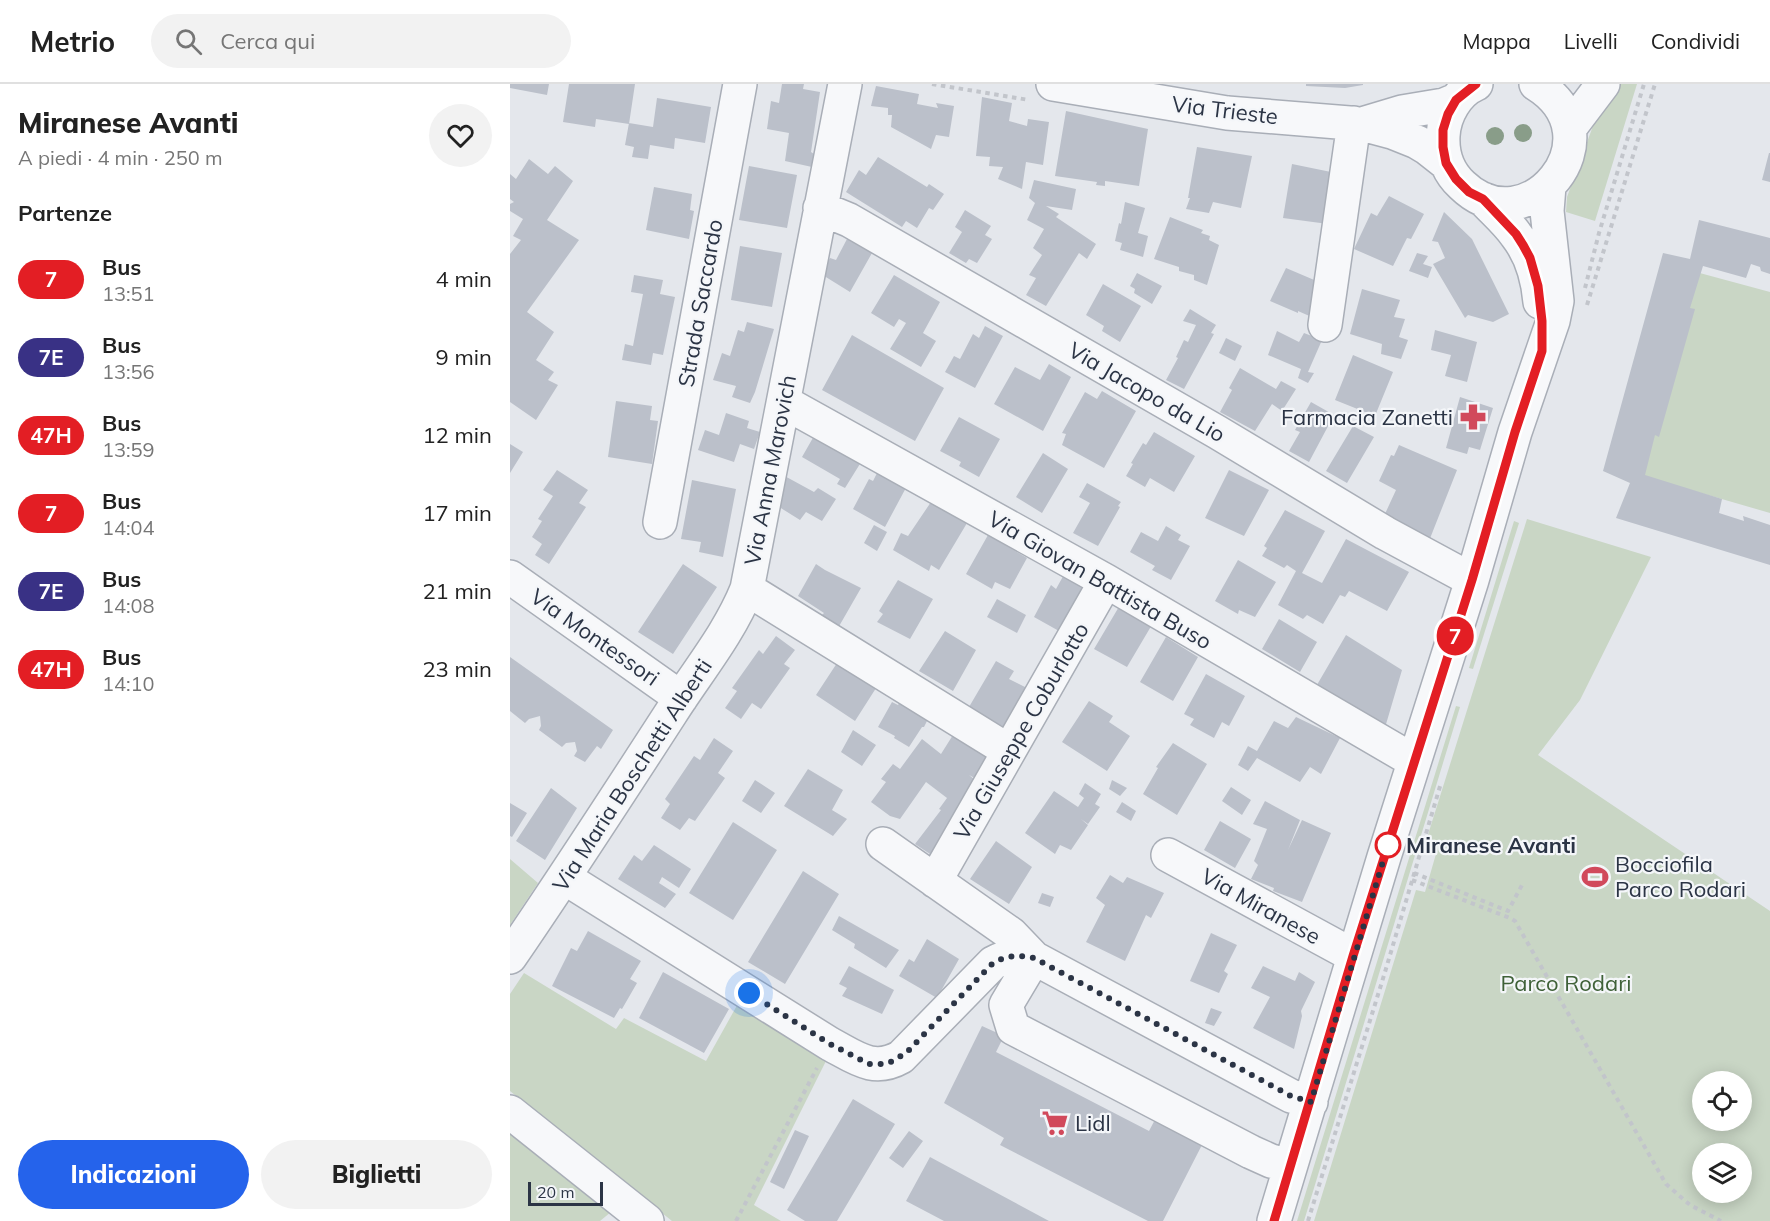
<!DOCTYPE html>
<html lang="it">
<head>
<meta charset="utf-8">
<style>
  :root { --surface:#fff; --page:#f2f2f2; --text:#222; --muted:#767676; --line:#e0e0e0; --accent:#2563eb }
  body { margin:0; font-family:Mulish,sans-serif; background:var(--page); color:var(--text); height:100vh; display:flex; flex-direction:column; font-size:22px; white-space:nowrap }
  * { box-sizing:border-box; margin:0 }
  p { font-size:20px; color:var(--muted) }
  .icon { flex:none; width:33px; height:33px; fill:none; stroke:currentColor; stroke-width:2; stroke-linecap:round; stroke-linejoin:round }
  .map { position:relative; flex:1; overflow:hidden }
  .side { display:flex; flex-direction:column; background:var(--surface); width:510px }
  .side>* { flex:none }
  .badge { padding:0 12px; border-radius:20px; font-size:21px; line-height:39px }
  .controls { position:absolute; left:1182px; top:987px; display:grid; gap:12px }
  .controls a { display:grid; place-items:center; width:60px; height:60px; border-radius:50%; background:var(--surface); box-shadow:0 3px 15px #0003; font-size:30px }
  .scale { position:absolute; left:18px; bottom:15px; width:75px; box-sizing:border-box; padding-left:6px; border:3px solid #2b3445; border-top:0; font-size:16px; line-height:21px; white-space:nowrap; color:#2b3445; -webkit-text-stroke:4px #f4f6f9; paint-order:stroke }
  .you { position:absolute; width:30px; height:30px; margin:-15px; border:4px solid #fff; border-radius:50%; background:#1a73e8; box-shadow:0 0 0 9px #1a73e833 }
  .map>.badge { position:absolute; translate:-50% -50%; box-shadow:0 0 0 3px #fff }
  h2 { padding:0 18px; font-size:22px; line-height:54px }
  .round { display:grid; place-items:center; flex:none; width:63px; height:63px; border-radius:32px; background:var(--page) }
  .summary { display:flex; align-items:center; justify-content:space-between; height:102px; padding:0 18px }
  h1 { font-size:28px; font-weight:800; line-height:45px }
  .cta { display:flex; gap:12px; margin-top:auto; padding:12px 18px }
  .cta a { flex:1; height:69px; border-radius:36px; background:var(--accent); color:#fff; font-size:24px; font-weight:800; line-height:69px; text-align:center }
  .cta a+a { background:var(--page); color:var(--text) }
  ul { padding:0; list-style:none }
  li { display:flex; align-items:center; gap:18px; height:78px; padding:0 18px }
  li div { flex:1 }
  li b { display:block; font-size:22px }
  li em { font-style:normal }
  li .badge { min-width:66px; font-weight:700; text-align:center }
  header { display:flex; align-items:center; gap:36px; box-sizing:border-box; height:84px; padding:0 30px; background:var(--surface); border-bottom:2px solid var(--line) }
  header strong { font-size:28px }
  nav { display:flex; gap:33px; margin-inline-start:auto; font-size:21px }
  .search { width:420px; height:54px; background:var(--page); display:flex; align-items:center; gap:15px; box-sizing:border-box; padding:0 21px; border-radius:33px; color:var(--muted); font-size:22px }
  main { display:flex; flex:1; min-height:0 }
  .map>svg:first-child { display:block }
  .green { fill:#c9d6c5; fill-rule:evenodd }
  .building { fill:#bbc0ca }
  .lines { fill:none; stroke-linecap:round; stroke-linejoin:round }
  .minor-casing { stroke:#a9aeb7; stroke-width:36 }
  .path { stroke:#c2c5cb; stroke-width:4; stroke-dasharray:4.5 4.5; stroke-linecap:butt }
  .minor { stroke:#f7f8fa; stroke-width:33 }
  .tree { fill:#899d89 }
  .line-casing { stroke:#fff; stroke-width:14 }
  .line { stroke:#e31e24; stroke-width:9 }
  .walk { stroke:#2b3445; stroke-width:6; stroke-dasharray:0 10.8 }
  .stop-dot { fill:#fff; stroke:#e31e24; stroke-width:3 }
  .labels { text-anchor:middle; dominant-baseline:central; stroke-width:4.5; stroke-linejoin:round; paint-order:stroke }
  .street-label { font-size:22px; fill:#2b3445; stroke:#f4f6f9 }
  .poi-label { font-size:22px; fill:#2b3445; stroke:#f4f6f9; text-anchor:start }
  .stop-label { font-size:22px; font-weight:bold; fill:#2b3445; stroke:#f4f6f9; text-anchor:start }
  .park-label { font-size:22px; fill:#3f6138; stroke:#f4f6f9 }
</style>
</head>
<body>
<header>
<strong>Metrio</strong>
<div class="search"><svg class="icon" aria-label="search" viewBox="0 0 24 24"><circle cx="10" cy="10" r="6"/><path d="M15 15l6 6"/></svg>Cerca qui</div>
<nav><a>Mappa</a><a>Livelli</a><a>Condividi</a></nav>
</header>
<main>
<section class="side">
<div class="summary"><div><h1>Miranese Avanti</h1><p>A piedi · 4 min · 250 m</p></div><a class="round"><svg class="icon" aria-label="heart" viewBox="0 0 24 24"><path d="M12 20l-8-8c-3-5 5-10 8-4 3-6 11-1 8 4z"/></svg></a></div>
<h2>Partenze</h2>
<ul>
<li><span class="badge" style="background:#e31e24;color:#fff">7</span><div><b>Bus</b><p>13:51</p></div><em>4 min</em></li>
<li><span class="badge" style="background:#393185;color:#fff">7E</span><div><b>Bus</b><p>13:56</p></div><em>9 min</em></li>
<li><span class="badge" style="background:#e31e24;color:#fff">47H</span><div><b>Bus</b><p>13:59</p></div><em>12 min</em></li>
<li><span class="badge" style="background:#e31e24;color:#fff">7</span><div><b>Bus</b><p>14:04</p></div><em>17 min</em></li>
<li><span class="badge" style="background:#393185;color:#fff">7E</span><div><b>Bus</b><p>14:08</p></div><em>21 min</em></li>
<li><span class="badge" style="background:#e31e24;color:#fff">47H</span><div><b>Bus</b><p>14:10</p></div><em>23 min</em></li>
</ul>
<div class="cta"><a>Indicazioni</a><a>Biglietti</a></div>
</section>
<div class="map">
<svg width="1260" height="1137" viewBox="0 0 1260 1137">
  <rect width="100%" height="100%" fill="#e4e7ec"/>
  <path class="green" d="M1107,0H1127L1085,137L1056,128L1057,113L1091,20Z
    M1186,188L1260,208V429L1129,391Z
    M1017,435L1141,473L1070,616L1028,671L1260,827V1137H804L906,806L915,808L928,763L916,757ZM1192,998H1232V1036H1192ZM1192,1070H1232V1108H1192Z
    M1004,437L1009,439L963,585L959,584Z
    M946,622L950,623L794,1137H787Z
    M0,775L28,799L0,841Z
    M14,889L106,945L114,934L196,977L230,916L319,971L244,1121L271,1137H162L0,1007V910Z
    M0,1049L101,1128L90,1137H0Z"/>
  <path class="building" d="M0,0H39L37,11L0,4Z
    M59,0H125L119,40L86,35L85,43L53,38Z
    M272,0H294L293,5L310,8L301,68L304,70L302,83L275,77L279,49L257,45L261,17L269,19Z
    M796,0H853V1L835,4L796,2Z
    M366,2L409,10L407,20L428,24L426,19L444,22L439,53L426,51L421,65L381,43L382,31H378V24L361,22Z
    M472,13L502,19L499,37L517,42L518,35L539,38L533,81L516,78L512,105L488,95L493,83L479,82L480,73L466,72Z
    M147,14L201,23L195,59L165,54L164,65L140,61L138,75L122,73L124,63L115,61L119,39L143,43Z
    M556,27L638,45L629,102L595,97V102L586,101L587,98L545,92Z
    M687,63L742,72L731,124L703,118L699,129L676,125L680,114H678Z
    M1259,69H1260V98L1252,96Z
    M368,73L417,103L419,100L434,110L423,126L419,124L407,144L396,137L392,143L336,108L349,86L356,91Z
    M19,75L38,90L45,82L63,97L37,136L69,156L17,228L44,248L26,276L44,288L38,296L48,301L26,336L0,318V170L11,156L3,152L13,135L0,127V120L4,118L0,115V90L6,95Z
    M782,80L821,88L818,140L773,134Z
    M239,82L287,91L277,144L229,136Z
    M524,96L566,105L562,126L536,122L549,130L546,133L586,160L577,175L569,169L536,222L516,211L526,194L519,191L532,171L523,164L534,145L517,136L525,119L519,114Z
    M144,103L182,110L180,126L184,127L179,155L136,146Z
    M879,112L914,130L901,155L897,154L883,182L844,165L861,129L867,132Z
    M615,118L635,124L628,149L638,152L633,173L610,166L612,159L605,157L609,139L611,140Z
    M455,126L481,142L475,151L482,155L467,179L459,175L456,179L439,169L452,148L445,143Z
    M934,128L962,155L999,230L983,238L958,231L955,234L923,180L935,174L928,158L922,157Z
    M660,133L693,146L691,149L700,152L699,156L709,161L697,201L684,196V191L669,187V183L644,175Z
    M1189,136L1260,154V190L1251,187L1250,183L1241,180L1236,194L1193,182L1180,224L1185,225L1149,353L1145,351L1135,391L1212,415L1209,429L1234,437L1233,432L1260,441V481L1106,434L1120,399L1093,387L1153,169L1180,175Z
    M337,155L362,169L340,208L311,190L320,174L326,176Z
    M230,162L272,169L262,223L221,216Z
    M907,169L918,172L913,180L922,183L918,194L899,187Z
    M776,184L816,201L804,234L788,227V229L760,217Z
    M627,189L652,202L642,220L624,209L625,205L620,202Z
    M124,191L153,196L150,210L165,213L153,271L143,269L141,281L112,276L115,260L123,262L133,210L121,208Z
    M384,191L430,218L413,249L426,257L411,283L380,265L396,239L389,235L384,243L361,229Z
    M593,200L631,222L610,258L592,247L594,242L576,231Z
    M852,205L890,216L884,233L895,235L889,253L898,256L891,275L871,270L872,260L840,250Z
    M680,225L706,241L701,249L704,250L674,305L656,296L668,274L666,273L674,256L678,258L686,241L673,237Z
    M237,238L264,245L245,308L240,319L222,313L226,302L203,296L212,269L220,272L228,246L234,248Z
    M475,242L493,252L465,304L435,288L444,272L450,275L463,250L469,254Z
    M925,246L967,258L957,298L935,292L941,271L921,266Z
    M767,247L789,258L794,249L812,256L798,288L804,289L798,299L788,294L791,285L758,271Z
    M342,251L434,304L405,357L312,306Z
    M716,254L732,262L725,277L709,269Z
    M843,271L883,288L865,332L825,316Z
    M539,280L561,293L533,347L484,320L505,283L530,296Z
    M730,284L766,305L771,297L786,305L772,327L762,320L745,347L710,328L722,306L719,304Z
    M592,307L626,327L594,384L552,361L556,350L552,349L575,308L587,315Z
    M950,313L983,324L970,366L959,363L957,370L936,364Z
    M106,317L142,322L140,336L148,337L142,380L98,373Z
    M801,318L824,331L799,378L779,367L790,348L785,346Z
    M216,329L239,337L237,344L250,348L244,365L230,360L224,378L188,366L195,346L209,351Z
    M449,333L490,355L469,393L449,382L451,378L430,367Z
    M843,342L864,353L837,399L816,387Z
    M644,348L685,372L664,408L640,394L635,403L616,392L623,380L621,379L633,359L636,361Z
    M304,352L353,375L335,404L327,400L330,395L292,373Z
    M0,360L13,368L0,389Z
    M889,361L947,386L919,457L874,432L886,406L869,397L881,371L884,372Z
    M533,369L558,385L532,429L506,413Z
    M369,385L398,400L375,443L343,425L359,395L363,397Z
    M47,386L78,406L69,419L76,423L39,480L25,471L32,460L22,453L32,437L28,435L43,412L33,406Z
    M719,386L759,406L734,452L695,434Z
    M271,390L304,408L308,404L326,415L312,437L296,428L290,436L266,421Z
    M182,396L226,405L213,473L189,468L191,458L171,455Z
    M577,399L611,418L608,422L610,423L588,462L563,449L580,419L569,413Z
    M421,418L460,434L429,486L421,481L419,487L383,466L391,449L398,452Z
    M775,426L815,447L792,489L812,499L836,455L899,488L877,527L839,507L835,513L830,511L813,540L797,531L793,535L768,521L786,487L777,481L774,484L752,472L757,464L754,462Z
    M364,441L377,448L367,467L354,459Z
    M656,442L671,451L668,456L680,462L661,496L642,486L645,482L620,468L631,448L648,457Z
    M478,451L517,474L500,505L485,498L482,505L456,490Z
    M728,476L766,498L745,533L729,526L728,530L705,517Z
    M173,480L207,503L163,570L128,548Z
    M306,480L315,486L351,504L328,544L310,533L314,529L288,512Z
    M556,487L584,503L561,540L554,536L549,547L524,533L541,501L546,505Z
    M388,496L423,515L400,555L367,538L373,530L369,527Z
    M487,515L516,531L507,549L477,533Z
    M610,521L643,539L617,583L584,565Z
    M769,535L807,558L790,588L752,565Z
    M435,547L466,566L443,607L409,587Z
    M836,551L892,586L874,647L804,606Z
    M266,552L285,566L274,580L280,584L251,625L242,619L231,635L215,624L227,607L222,604L249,566L253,570Z
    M656,553L688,573L663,617L630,598Z
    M0,573L103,646L91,665L87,662L75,678L64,672L67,667L65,658L56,659L52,663L29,646L31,642L30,632L19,635L15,639L0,627Z
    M329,576L368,601L345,637L306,611Z
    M486,577L504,587L499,595L521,606L499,646L459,623Z
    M696,590L735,612L719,642L712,638L704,654L680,641L684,635L674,630Z
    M397,608L422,627L414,643H412L399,663L384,654L385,652L368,643L382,618L388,621Z
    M579,617L603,632L599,638L620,652L597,687L552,658Z
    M786,633L830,654L811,690L800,683L790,698L747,674L738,687L728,681L738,662L747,667L764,637L778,644Z
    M448,643L490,670L472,698L459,691L474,703L423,772L405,760L431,726L429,725L437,714L416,698L390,735L380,732L361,718L376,698L371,695L383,680L390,685L412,655L431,670Z
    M343,646L366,661L352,682L331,668Z
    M204,654L223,667L208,689L215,694L185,737L179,734L170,746L151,734L160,720L155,715L184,672L190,676Z
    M663,659L697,680L667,731L633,710L648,684L646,683Z
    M298,685L333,706L322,726L337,735L323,752L274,722Z
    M245,696L265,709L251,729L232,717Z
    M602,696L617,704L610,712L599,705Z
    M575,699L591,710L585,720L590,723L578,740L571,735L578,741L561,766L550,761L545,770L515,749L544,707L568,723L574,714L569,710Z
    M721,703L741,716L732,731L712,717Z
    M41,704L67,724L35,776L6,757Z
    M755,717L790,736L778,766L792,736L821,749L792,818L763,807L764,804L741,795L748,781L744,777L757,745L743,740Z
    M612,718L626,727L621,737L606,728Z
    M0,719L17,729L2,753L0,752Z
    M710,737L741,755L725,784L694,766Z
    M223,738L267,766L223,836L179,809Z
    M486,757L522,783L499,820L460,795Z
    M144,761L181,785L169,804L152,793L149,799L166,810L155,824L108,795L124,771L132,777Z
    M293,787L329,810L275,900L238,878Z
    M600,791L613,799L617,793L654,809L641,834L636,831L615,877L576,858L595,821L586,814Z
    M532,809L544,813L540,823L528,819Z
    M329,832L389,866L376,884L344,864L345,860L322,846Z
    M78,847L131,877L120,895L127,899L112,925L110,924L104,934L42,902L61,864L67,867Z
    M701,849L727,861L714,887L718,890L709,909L680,897Z
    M417,855L449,875L427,914L389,892L399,875L404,878Z
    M339,882L384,906L372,930L332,912L337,904L329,900Z
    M753,882L785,897L789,888L805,898L791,927L792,932L784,965L743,944L760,913L741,904Z
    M153,888L219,925L194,969L129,934Z
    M701,924L712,928L704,942L695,939Z
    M472,942L494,952L486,968L639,1047L648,1030L695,1055L653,1137H638L490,1061L494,1054L434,1019Z
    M343,1015L385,1040L327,1137H295L277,1126Z
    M285,1046L299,1052L274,1105L260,1098Z
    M399,1047L413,1057L393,1084L379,1074Z
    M420,1073L539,1137H434L396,1117Z"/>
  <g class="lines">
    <g class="minor-casing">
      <path id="minor" d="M543,0L717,29L852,40L882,48L907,58L917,64L936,79
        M966,0C947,8 934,31 933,52C932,71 938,88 952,101C1017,164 1111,53 1026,0
        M852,40L892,28L934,21L946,16
        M1059,45L1093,0
        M973,115C984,127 997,138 1006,151C1021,170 1028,195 1030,218
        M310,124L339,136L707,348L875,449L962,496
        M815,241L844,39
        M274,320L281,322L596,497L904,677
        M150,438L230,0
        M0,493L171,614
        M237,505L499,667
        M373,760L501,850L524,874L496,921L503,944L741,1068L761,1077L780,1082
        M658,771L844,872
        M55,794L320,960C345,973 363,989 391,973L483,879C497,871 509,871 524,874L781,1012L801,1018
        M425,797L596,497
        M0,873C55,793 108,711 161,629C187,588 219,550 237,505L335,0
        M0,1028L137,1137
        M764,1137L874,773L962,496L1005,348L1043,237L1047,217L1037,127L1039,102"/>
    </g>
    <path class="path" d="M422,0L519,16
      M1075,204L1089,149L1134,0
      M1077,221L1145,0
      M904,789L998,827L1012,801
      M902,796L1000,834L1005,837L1156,1100L1180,1121L1211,1137
      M226,1137L307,984
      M798,1137L875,888L931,699"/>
    <use href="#minor" class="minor"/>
  </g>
  <g class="tree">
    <circle cx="1013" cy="49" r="9"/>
    <circle cx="985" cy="52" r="9"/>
  </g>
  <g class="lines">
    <g class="line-casing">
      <path id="line" d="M764,1137L843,872L962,496L1005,348L1032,267V237L1028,202L1020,174L1013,161L1006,150L973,115L959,108L946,95L936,79L933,63V46L938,30L946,16L966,0"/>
    </g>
    <use href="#line" class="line"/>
    <path class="walk" d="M239,909L320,960L359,980H374L383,977L397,968L483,879C497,871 509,871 524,874L781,1012L801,1018L880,754L878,761"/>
  </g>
  <defs>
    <g id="pharmacy-bare" transform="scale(2.07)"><path d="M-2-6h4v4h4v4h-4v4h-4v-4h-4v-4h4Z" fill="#d1495b" stroke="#f4f6f9" stroke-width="2.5" paint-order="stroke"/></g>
    <g id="stadium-bare" transform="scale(2.07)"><path d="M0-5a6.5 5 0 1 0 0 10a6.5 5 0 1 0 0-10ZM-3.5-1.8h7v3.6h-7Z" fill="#d1495b" stroke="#f4f6f9" stroke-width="2.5" paint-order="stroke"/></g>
    <g id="supermarket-bare" transform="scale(2.07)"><path d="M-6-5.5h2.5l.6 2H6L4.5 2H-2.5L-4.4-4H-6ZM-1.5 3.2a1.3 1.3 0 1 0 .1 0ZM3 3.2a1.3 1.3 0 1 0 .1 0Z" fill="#d1495b" stroke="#f4f6f9" stroke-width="2.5" paint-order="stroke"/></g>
  </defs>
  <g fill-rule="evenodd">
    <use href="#pharmacy-bare" x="963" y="333"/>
    <use href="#stadium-bare" x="1085" y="793"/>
    <use href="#supermarket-bare" x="545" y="1039"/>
  </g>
  <circle class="stop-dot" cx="878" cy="761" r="12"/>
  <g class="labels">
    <g class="street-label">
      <text transform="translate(715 26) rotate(7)">Via Trieste</text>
      <text transform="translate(190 219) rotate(-80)">Strada Saccardo</text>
      <text transform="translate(637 308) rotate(30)">Via Jacopo da Lio</text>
      <text transform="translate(260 386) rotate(-79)">Via Anna Marovich</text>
      <text transform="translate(590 496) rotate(30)">Via Giovan Battista Buso</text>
      <text transform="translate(85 553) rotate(35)">Via Montessori</text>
      <text transform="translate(511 647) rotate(-60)">Via Giuseppe Coburlotto</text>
      <text transform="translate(122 691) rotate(-57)">Via Maria Boschetti Alberti</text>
      <text transform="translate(751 822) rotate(29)">Via Miranese</text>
    </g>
    <g class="poi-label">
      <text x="943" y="333" text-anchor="end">Farmacia Zanetti</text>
      <text x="1105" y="780">Bocciofila<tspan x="1105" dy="25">Parco Rodari</tspan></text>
      <text x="565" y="1039">Lidl</text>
    </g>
    <g class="stop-label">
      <text x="896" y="761">Miranese Avanti</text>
    </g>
    <g class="park-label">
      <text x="1056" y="899">Parco Rodari</text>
    </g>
  </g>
</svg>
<div class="controls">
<a><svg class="icon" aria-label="locate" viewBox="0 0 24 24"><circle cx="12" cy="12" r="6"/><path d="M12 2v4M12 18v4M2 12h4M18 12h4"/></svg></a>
<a><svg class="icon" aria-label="layers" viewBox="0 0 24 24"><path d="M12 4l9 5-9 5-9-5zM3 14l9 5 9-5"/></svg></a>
</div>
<div class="scale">20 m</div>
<div class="you" style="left:239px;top:909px"></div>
<b class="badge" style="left:945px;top:552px;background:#e31e24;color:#fff">7</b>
</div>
</main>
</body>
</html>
